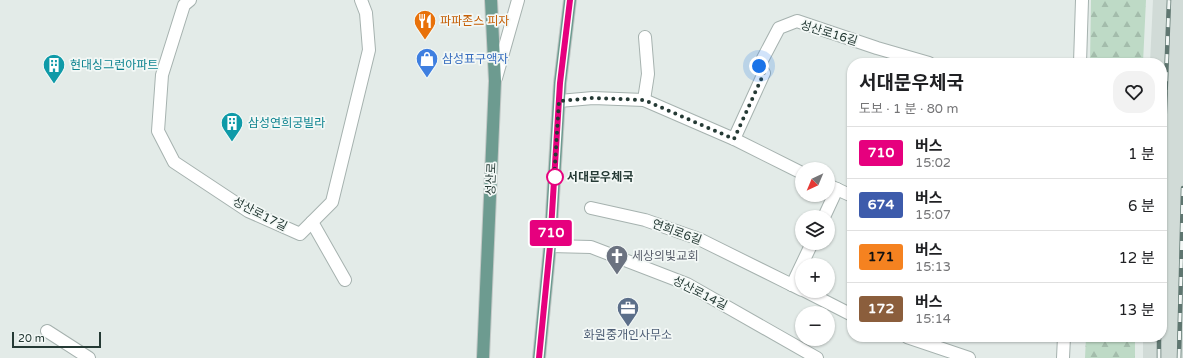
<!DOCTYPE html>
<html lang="ko">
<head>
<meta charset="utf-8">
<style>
  :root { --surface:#fff; --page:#f2f2f2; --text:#202124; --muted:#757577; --line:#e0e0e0 }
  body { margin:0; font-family:"Varela Round","Noto Sans KR",sans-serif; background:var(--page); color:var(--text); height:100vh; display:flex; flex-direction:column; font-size:15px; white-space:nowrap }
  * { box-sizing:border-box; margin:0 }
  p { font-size:13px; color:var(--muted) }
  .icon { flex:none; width:22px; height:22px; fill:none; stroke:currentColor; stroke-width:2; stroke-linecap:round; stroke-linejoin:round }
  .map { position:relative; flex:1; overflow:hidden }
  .drawer { position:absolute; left:847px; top:58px; width:320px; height:284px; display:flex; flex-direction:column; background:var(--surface); border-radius:16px; box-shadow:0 1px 3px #0004 }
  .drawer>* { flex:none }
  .badge { padding:0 8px; border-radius:3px; font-size:14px; line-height:26px }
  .needle { width:26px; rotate:224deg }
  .buttons { position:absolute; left:795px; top:162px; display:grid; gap:8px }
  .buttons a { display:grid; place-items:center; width:40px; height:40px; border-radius:50%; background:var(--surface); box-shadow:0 1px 3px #0004; font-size:20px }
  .scale { position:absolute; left:12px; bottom:10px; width:89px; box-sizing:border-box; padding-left:4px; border:2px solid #253a35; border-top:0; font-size:11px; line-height:14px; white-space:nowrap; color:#253a35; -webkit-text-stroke:3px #f3f8f6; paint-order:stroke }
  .you { position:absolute; width:20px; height:20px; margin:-10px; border:3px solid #fff; border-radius:50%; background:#1a73e8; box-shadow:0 0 0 6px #1a73e833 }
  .map>.badge { position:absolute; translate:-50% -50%; box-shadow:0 0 0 2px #fff }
  .round { display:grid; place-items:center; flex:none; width:42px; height:42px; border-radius:16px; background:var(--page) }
  .headline { display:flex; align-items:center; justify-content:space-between; height:68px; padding:0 12px }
  h1 { font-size:19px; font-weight:700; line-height:30px }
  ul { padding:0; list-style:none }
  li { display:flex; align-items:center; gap:12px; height:52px; padding:0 12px; border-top:1px solid var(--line) }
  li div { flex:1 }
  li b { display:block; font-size:15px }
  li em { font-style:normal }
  li .badge { min-width:44px; font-weight:700; text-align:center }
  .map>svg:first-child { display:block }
  .built { fill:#d1dbd7 }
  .forest { fill:url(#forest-firs) }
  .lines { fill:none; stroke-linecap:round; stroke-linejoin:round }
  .service-casing { stroke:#a6b2af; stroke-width:14 }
  .pedestrian-casing { stroke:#a6b2af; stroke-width:14 }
  .minor-casing { stroke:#a6b2af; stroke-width:14 }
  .primary-casing { stroke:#c2c8c6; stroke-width:14 }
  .service { stroke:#fff; stroke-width:12 }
  .pedestrian { stroke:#fff; stroke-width:12 }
  .minor { stroke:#fff; stroke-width:12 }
  .primary { stroke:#6d9b90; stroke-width:12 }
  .rail-casing { stroke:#5f7670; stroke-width:4.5 }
  .rail { stroke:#f3f8f6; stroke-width:3; stroke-dasharray:9; stroke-linecap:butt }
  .line-casing { stroke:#fff; stroke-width:9 }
  .line { stroke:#e6007e; stroke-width:6 }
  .walk { stroke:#253a35; stroke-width:4; stroke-dasharray:0 7.2 }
  .stop-dot { fill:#fff; stroke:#e6007e; stroke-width:2 }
  .labels { text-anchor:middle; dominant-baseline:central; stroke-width:3.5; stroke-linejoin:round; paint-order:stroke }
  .food-label { font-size:12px; fill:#c56008; stroke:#f3f8f6; text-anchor:start }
  .street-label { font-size:12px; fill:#253a35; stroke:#f3f8f6 }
  .shop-label { font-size:12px; fill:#366cbe; stroke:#f3f8f6; text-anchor:start }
  .culture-label { font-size:12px; fill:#0d838f; stroke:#f3f8f6; text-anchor:start }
  .stop-label { font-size:12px; font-weight:bold; fill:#253a35; stroke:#f3f8f6; text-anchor:start }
  .worship-label { font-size:12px; fill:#5b616d; stroke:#f3f8f6; text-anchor:start }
  .service-label { font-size:12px; fill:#4e5e75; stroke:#f3f8f6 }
</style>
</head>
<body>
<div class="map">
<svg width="1183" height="358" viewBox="0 0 1183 358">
  <defs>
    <pattern id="forest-firs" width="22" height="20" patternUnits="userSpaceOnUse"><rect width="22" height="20" fill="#bedac6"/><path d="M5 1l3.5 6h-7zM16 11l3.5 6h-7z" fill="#a3bcab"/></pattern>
  </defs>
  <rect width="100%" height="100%" fill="#e3ebe8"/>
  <path class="built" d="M1153,0H1183V358H1143V337H1162V63H1150Z"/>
  <path class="forest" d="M1091,0H1146L1143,63H1090Z
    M1086,337H1135V358H1085Z"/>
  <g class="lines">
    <g class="service-casing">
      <path id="service" d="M1080,63L1082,0
        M496,78L518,0
        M644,100L648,74L645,37
        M734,139L764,73L759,66L779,28L797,21L877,48L929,63
        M824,217L837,189
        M312,222L345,280
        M792,285L812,243"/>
    </g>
    <g class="pedestrian-casing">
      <path id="pedestrian" d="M591,208L645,220L699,239L792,285"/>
    </g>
    <g class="minor-casing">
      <path id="minor" d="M190,0L184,5L162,75L158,131L174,162L248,211L300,234L332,202L369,50L366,13L361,0
        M559,101L593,98L644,100L734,139L802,173
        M828,185L852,196
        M550,246L591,247L687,284L817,358
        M792,285L802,290
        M805,291L852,315
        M47,331L89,358
        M907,337L969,358
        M1063,358L1064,337"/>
    </g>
    <g class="primary-casing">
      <path id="primary" d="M483,358L495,81L491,0
        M539,358L550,246L560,83L570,0"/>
    </g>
    <use href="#service" class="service"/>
    <use href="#pedestrian" class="pedestrian"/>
    <use href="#minor" class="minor"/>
    <use href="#primary" class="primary"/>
    <g class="rail-casing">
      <path id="rail" d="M1162,189L1169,0
        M1159,358V337
        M1179,358L1183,188"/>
    </g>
    <use href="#rail" class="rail"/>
  </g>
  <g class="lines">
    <g class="line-casing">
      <path id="line" d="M539,358L550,246L560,83L570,0"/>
    </g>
    <use href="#line" class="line"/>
    <path class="walk" d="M555,177L554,180L559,101L593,98L644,100L734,139L764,73L759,66"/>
  </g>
  <defs>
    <g id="restaurant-pin" transform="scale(1.15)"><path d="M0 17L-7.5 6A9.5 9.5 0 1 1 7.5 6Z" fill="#e8710a" stroke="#f3f8f6"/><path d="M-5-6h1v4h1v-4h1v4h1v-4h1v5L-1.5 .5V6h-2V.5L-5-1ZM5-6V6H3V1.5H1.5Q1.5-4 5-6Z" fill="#fff"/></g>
    <g id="shop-pin" transform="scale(1.15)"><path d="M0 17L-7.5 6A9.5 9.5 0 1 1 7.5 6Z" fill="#3f7fe0" stroke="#f3f8f6"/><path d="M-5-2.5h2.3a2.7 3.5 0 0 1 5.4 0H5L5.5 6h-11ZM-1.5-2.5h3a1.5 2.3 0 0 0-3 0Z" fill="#fff"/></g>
    <g id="building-pin" transform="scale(1.15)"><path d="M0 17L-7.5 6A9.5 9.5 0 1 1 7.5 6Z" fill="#0f9aa8" stroke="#f3f8f6"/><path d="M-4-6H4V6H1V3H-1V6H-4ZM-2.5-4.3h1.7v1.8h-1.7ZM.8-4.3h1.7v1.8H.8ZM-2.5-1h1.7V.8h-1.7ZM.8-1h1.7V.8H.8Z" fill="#fff"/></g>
    <g id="church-pin" transform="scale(1.15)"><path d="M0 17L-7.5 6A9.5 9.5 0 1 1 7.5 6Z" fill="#6b7280" stroke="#f3f8f6"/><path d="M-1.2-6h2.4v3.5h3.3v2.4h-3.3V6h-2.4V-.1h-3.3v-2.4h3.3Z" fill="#fff"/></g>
    <g id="office-pin" transform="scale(1.15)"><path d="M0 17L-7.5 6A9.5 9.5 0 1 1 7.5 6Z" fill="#5c6f8a" stroke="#f3f8f6"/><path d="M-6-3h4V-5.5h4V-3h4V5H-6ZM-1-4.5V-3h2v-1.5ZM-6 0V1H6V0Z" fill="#fff"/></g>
  </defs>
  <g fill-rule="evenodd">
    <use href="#restaurant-pin" x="425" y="21"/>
    <use href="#shop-pin" x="427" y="59"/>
    <use href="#building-pin" x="54" y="65"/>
    <use href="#building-pin" x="232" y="123"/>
    <use href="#church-pin" x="617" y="256"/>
    <use href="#office-pin" x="628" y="308"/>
  </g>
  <circle class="stop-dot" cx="555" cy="177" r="8"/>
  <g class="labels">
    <g class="food-label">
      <text x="440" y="21">파파존스 피자</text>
    </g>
    <g class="street-label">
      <text transform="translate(829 33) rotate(17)">성산로16길</text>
      <text transform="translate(491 179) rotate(-88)">성산로</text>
      <text transform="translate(260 214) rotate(27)">성산로17길</text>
      <text transform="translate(677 232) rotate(20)">연희로6길</text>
      <text transform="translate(700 293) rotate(27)">성산로14길</text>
    </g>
    <g class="shop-label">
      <text x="442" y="59">삼성표구액자</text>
    </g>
    <g class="culture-label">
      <text x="70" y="65">현대싱그런아파트</text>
      <text x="248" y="123">삼성연희궁빌라</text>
    </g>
    <g class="stop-label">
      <text x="567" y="177">서대문우체국</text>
    </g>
    <g class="worship-label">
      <text x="632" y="256">세상의빛교회</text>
    </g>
    <g class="service-label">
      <text x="628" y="335">화원중개인사무소</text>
    </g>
  </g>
</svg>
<div class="buttons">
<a><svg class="needle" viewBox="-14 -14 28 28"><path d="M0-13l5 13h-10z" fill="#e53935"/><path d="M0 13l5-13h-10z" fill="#757577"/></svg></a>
<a><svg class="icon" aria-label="layers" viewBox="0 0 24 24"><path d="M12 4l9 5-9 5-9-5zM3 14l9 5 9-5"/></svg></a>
<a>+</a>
<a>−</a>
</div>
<div class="scale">20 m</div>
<div class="you" style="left:759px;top:66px"></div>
<b class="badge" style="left:551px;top:233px;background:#e6007e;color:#fff">710</b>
<section class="drawer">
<div class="headline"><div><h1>서대문우체국</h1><p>도보 · 1 분 · 80 m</p></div><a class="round"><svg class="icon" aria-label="heart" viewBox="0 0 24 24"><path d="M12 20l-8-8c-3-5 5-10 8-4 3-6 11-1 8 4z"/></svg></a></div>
<ul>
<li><span class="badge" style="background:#e6007e;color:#fff">710</span><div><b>버스</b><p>15:02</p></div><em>1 분</em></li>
<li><span class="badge" style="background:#3d5bab;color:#fff">674</span><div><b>버스</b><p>15:07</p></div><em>6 분</em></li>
<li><span class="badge" style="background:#f58220;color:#111">171</span><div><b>버스</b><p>15:13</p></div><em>12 분</em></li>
<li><span class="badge" style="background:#8b5e3c;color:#fff">172</span><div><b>버스</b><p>15:14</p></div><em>13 분</em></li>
</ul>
</section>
</div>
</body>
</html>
